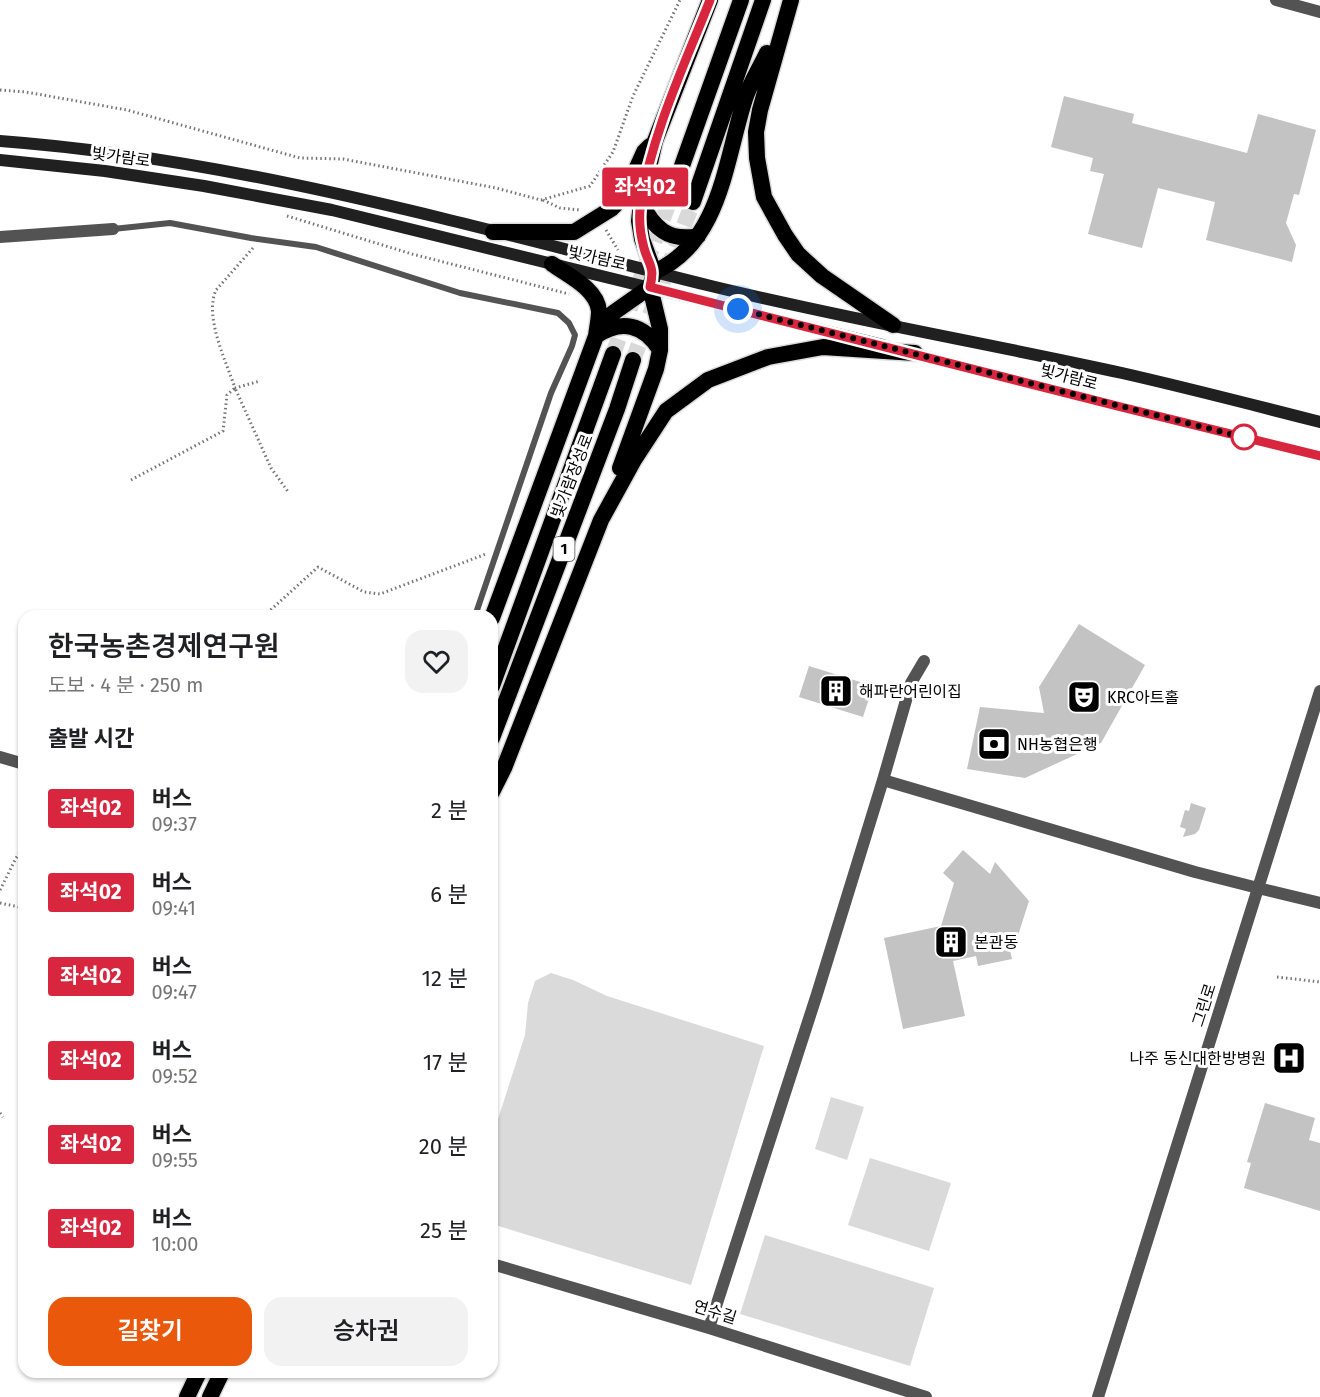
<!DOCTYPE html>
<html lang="ko">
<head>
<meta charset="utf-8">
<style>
  :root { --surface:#fff; --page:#f2f2f2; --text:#202124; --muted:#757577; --accent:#ea580c }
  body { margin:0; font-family:"Fira Sans","Noto Sans KR",sans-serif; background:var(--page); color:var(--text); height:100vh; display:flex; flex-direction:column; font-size:22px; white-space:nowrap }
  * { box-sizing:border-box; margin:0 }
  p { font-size:20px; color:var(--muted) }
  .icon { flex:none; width:33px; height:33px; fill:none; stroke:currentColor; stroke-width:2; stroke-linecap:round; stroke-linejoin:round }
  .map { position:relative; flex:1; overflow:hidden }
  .side { position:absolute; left:18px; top:610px; width:480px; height:768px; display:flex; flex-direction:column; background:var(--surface); border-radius:18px; box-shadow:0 2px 4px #0004 }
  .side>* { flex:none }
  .badge { padding:0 12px; border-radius:4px; font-size:21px; line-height:39px }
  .you { position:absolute; width:30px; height:30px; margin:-15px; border:4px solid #fff; border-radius:50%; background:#1a73e8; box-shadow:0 0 0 9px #1a73e833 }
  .map>.badge { position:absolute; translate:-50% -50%; box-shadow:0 0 0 3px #fff }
  h2 { padding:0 30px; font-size:22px; line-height:54px }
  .round { display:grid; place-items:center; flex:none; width:63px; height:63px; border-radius:18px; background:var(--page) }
  .overview { display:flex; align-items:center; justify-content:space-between; height:102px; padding:0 30px }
  h1 { font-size:28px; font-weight:600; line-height:45px }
  .cta { display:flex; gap:12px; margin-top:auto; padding:12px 30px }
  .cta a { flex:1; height:69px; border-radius:18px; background:var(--accent); color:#fff; font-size:24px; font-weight:600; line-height:69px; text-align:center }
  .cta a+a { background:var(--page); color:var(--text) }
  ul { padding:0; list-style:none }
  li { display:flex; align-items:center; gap:18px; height:84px; padding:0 30px }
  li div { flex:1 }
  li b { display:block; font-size:22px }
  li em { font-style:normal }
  li .badge { min-width:66px; font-weight:700; text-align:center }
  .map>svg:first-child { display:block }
  .green { fill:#dadada }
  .building { fill:#c3c3c3 }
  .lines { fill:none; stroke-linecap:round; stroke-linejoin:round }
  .trunk-tunnel { stroke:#d9d9d9; stroke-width:16; stroke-dasharray:16 8; stroke-linecap:butt }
  .trunk-casing { stroke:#dbdbdb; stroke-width:19 }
  .path { stroke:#757575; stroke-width:3; stroke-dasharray:1.5 3; stroke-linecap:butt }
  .service { stroke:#535353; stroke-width:6 }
  .minor { stroke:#535353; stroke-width:12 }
  .tertiary { stroke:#535353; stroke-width:12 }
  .secondary { stroke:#202020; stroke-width:12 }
  .trunk { stroke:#000; stroke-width:16 }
  .line-casing { stroke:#fff; stroke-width:14 }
  .line { stroke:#d7263d; stroke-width:9 }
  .walk { stroke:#000; stroke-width:6; stroke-dasharray:0 10.8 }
  .stop-dot { fill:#fff; stroke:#d7263d; stroke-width:3 }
  .labels { text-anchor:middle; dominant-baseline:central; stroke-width:6; stroke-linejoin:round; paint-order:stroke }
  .shield { fill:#fff; stroke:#4c4c4c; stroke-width:1.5 }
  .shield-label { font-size:15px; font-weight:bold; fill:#000 }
  .street-label { font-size:16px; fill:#000; stroke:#fff }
  .poi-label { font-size:16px; fill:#000; stroke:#fff; text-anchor:start }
</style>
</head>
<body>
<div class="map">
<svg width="1320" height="1397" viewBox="0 0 1320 1397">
  <rect width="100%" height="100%" fill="#fff"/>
  <path class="green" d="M551,973L573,980L607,996L764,1046L691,1285L492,1224V1138L525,1035L528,1003L535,981Z
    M831,1097L864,1107L847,1160L815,1149Z
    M870,1158L951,1183L929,1251L848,1225Z
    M765,1235L934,1288L910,1366L740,1314Z"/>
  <path class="building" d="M1064,96L1134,114L1132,123L1247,153L1258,114L1316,130L1299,195L1294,194L1286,223L1296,245L1292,262L1206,240L1215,202L1158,188L1142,248L1088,234L1104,174L1090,171L1093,158L1051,147Z
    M1079,624L1145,665L1101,743L1025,778L967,769L980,707L1044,713L1039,687Z
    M809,666L873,686L863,717L799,697Z
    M1191,803L1206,808L1199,830L1195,834L1183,837L1186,829L1180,827L1185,810L1189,811Z
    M963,850L990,874L995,862L1029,901L1015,945L1009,946L1012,959L978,966L976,956L953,961L965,1016L903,1029L884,938L941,926L954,883L943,873Z
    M1265,1103L1315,1118L1309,1140L1320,1143V1211L1244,1188L1251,1163L1247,1162Z"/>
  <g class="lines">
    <path class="trunk-tunnel" d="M613,354L672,194
      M633,360L693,202"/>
    <g class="trunk-casing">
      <path id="trunk" d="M791,0L760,110L756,132L757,158L764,197L785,235L798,254L822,276L893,325
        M672,194L741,0
        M693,202L763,0
        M641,203C654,228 668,242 698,236
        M493,232H574L611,209L624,196L644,152L650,146
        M654,272C721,243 725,160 745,99C750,83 760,68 767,53
        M599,331L613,313L650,287
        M596,336C621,319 644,324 660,350
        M620,468L656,369L660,350V329L650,287L654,272L642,239L639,221L641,203L655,141L710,0
        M492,618L596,336C597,328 599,319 599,311C597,289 569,276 552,264
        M492,686L613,354
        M492,738L617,409L633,360
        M492,792L504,768L601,520L634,460L666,411L708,380L768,357L823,347L915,353
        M187,1397L199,1372
        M210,1397L222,1372"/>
    </g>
    <path class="path" d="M0,90L26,92L127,110L300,158L343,159L496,188L541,200L590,186L613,152L633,96L680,0
      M543,200L560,208L580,210
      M287,216L412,254L569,294
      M606,230L618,250
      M253,248L216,290C204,317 226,361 235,388L260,381
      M131,480L223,431L227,395L235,388L271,468L289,493
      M264,616L318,567L364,592L380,594L486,554
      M0,890L16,858L24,847
      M0,903L24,908
      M1277,977L1320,982
      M0,1113L3,1117"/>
    <path class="service" d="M113,229L170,223L251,238L316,247L460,293L558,313L569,323L575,335L572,346L551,393L475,616"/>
    <path class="minor" d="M1276,0L1320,12
      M0,237L113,229
      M0,757L24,764
      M883,780L1195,872L1258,888
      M492,1264L709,1328L926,1397
      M709,1328L817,994L883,780L911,683L924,661"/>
    <path class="tertiary" d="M1258,888L1320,903
      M1098,1397L1320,691"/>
    <path class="secondary" d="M0,141C242,159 476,228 711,286C847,319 985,343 1122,373C1188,388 1254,405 1320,422
      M0,160L105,171L204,186L332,210L883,345
      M908,352L1121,407L1320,456"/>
    <use href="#trunk" class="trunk"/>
  </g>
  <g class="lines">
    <g class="line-casing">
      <path id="line" d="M710,0C684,66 652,133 641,203C638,218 640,233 644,248C649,266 655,266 650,287L1121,407L1320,456"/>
    </g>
    <use href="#line" class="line"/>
    <path class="walk" d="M738,309L1254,440L1244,437"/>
  </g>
  <defs>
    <g id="building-square" transform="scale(1.725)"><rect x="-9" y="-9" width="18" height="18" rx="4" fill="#000" stroke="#fff"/><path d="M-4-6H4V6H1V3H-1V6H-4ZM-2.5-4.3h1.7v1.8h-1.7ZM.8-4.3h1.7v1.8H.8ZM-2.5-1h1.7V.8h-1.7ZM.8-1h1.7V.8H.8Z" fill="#fff"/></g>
    <g id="theatre-square" transform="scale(1.725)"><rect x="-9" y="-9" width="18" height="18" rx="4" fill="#000" stroke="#fff"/><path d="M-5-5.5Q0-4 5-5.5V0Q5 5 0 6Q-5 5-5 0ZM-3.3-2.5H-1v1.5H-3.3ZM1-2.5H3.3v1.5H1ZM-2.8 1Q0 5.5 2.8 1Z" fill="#fff"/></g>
    <g id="bank-square" transform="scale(1.725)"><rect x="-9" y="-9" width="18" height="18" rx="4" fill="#000" stroke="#fff"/><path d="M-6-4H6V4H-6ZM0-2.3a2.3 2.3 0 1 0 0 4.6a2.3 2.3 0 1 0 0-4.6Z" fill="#fff"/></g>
    <g id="hospital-square" transform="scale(1.725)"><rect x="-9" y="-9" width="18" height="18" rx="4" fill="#000" stroke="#fff"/><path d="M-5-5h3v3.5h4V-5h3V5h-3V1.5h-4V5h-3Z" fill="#fff"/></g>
  </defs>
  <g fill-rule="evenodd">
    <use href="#building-square" x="836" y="691"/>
    <use href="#theatre-square" x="1084" y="697"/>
    <use href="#bank-square" x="994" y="744"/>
    <use href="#building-square" x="951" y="942"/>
    <use href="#hospital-square" x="1289" y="1058"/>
  </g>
  <circle class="stop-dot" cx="1244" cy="437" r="12"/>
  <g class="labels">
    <rect class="shield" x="553.5" y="537" width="21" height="24" rx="4.5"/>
    <g class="shield-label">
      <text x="564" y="549">1</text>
    </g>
    <g class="street-label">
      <text transform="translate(121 157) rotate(8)">빛가람로</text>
      <text transform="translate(597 258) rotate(13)">빛가람로</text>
      <text transform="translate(1069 377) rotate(15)">빛가람로</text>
      <text transform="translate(572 476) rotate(-69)">빛가람장성로</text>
      <text transform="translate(1204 1005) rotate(-72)">그린로</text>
      <text transform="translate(715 1312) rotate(17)">연수길</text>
    </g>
    <g class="poi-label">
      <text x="859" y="691">해파란어린이집</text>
      <text x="1107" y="697">KRC아트홀</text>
      <text x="1017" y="744">NH농협은행</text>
      <text x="974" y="942">본관동</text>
      <text x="1266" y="1058" text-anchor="end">나주 동신대한방병원</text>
    </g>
  </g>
</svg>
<div class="you" style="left:738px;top:309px"></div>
<b class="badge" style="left:645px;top:187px;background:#d7263d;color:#fff">좌석02</b>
<section class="side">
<div class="overview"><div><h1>한국농촌경제연구원</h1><p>도보 · 4 분 · 250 m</p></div><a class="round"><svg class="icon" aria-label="heart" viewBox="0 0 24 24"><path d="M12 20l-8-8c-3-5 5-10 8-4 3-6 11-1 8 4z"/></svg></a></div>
<h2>출발 시간</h2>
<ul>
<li><span class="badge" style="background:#d7263d;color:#fff">좌석02</span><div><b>버스</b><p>09:37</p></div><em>2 분</em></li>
<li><span class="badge" style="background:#d7263d;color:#fff">좌석02</span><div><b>버스</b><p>09:41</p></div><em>6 분</em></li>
<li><span class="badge" style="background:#d7263d;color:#fff">좌석02</span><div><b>버스</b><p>09:47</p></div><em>12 분</em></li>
<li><span class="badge" style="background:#d7263d;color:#fff">좌석02</span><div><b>버스</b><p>09:52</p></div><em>17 분</em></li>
<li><span class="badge" style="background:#d7263d;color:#fff">좌석02</span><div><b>버스</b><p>09:55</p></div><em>20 분</em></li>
<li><span class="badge" style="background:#d7263d;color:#fff">좌석02</span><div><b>버스</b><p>10:00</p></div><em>25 분</em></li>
</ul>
<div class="cta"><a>길찾기</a><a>승차권</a></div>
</section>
</div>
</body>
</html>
